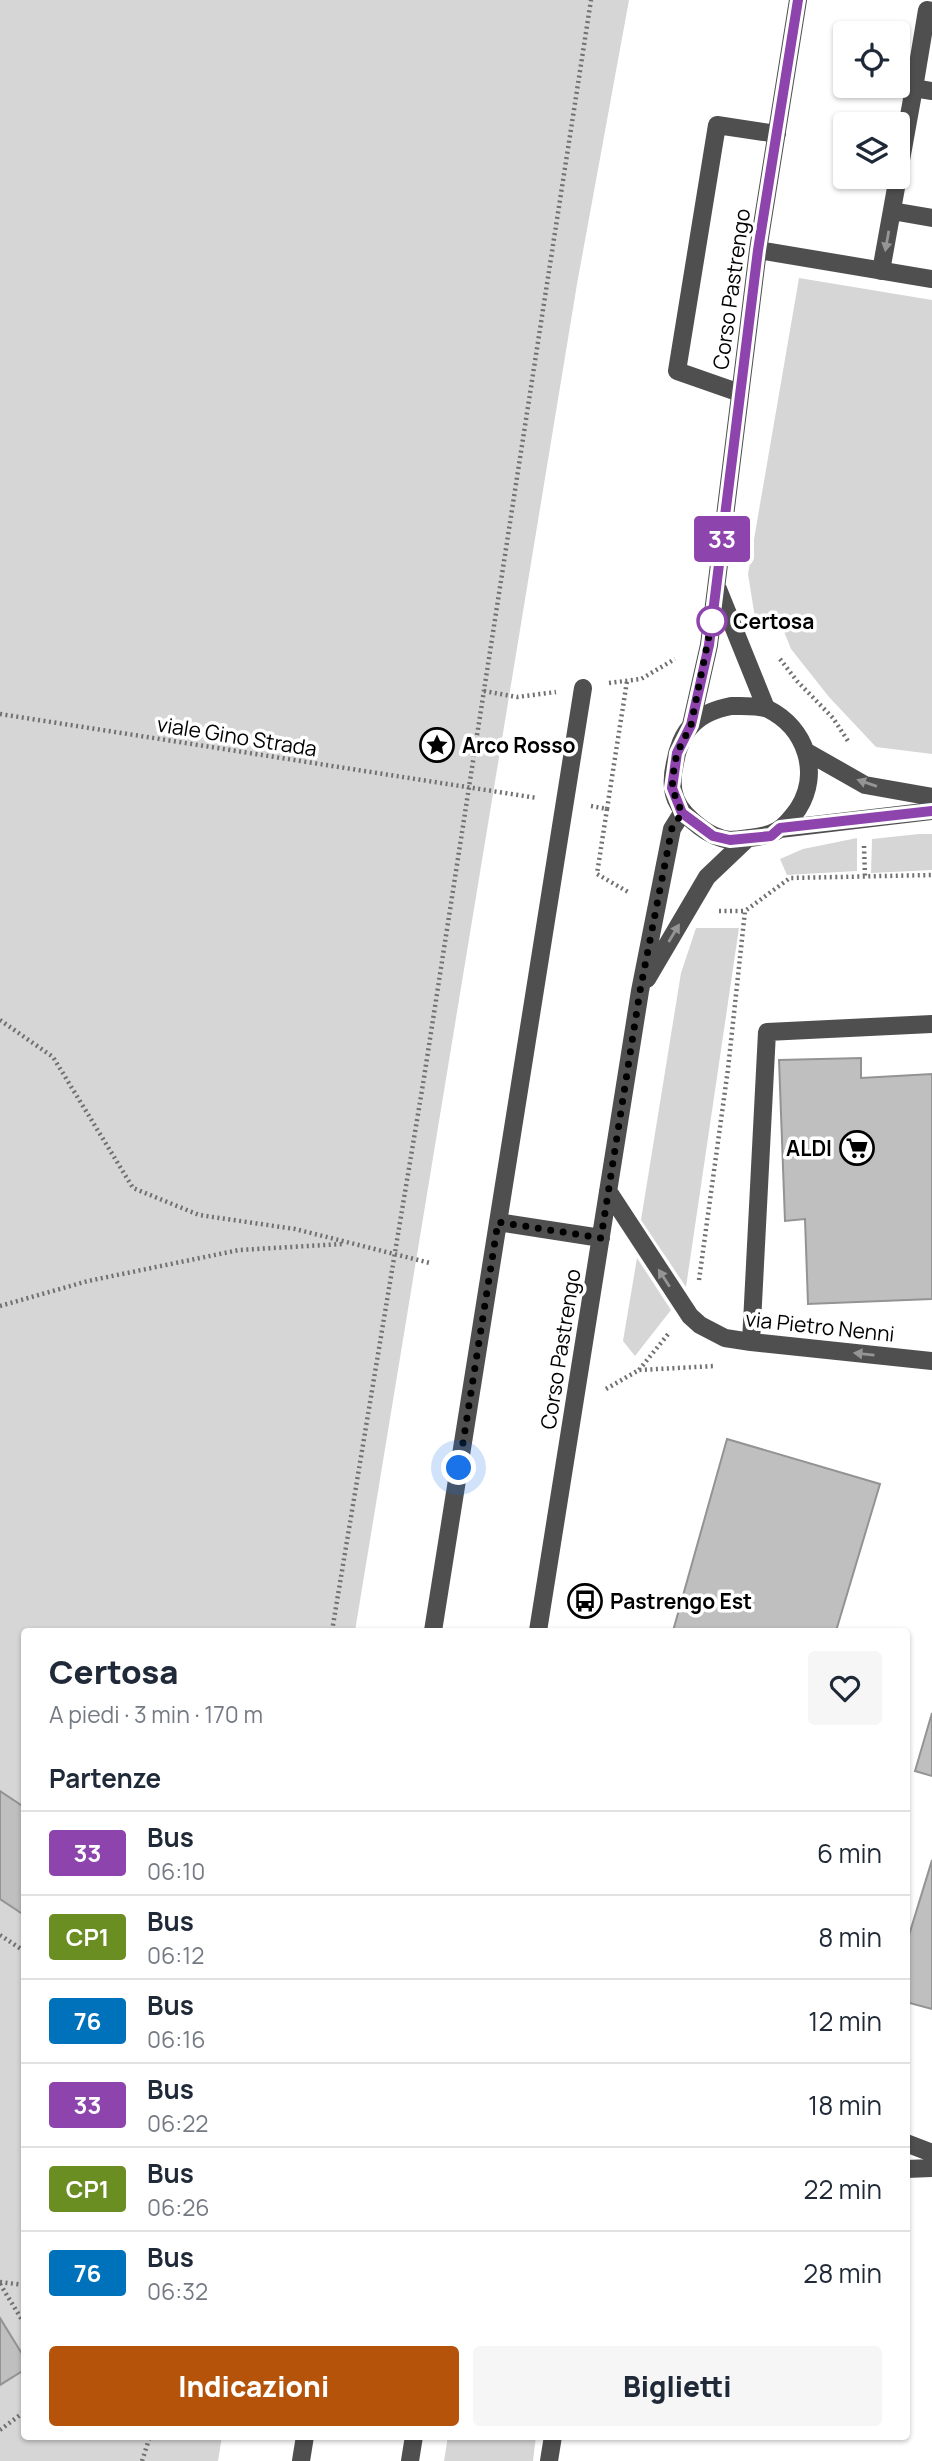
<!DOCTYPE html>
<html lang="it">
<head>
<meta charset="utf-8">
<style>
  :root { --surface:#fff; --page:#f6f6f7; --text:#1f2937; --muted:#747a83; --line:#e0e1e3; --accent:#b45309 }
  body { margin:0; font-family:Manrope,sans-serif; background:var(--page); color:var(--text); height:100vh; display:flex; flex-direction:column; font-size:26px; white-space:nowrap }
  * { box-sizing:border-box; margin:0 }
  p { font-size:23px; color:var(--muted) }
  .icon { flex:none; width:38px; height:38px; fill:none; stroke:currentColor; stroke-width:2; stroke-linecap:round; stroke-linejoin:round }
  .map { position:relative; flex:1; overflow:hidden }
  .side { position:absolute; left:21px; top:1628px; width:889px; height:812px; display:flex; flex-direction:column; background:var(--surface); border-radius:7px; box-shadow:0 2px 5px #0004 }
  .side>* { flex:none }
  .badge { padding:0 14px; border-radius:5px; font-size:24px; line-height:46px }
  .tools { position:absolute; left:833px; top:21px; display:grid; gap:14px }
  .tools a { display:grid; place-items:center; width:77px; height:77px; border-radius:7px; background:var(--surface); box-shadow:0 2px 5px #0004; font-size:35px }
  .you { position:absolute; width:35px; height:35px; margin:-18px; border:5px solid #fff; border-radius:50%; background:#1a73e8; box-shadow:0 0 0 10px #1a73e833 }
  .map>.badge { position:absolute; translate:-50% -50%; box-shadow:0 0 0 4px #fff }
  h2 { padding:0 28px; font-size:26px; line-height:63px }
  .round { display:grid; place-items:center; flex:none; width:74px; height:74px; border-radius:7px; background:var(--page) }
  .overview { display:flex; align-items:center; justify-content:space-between; height:119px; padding:0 28px }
  h1 { font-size:33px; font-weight:800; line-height:52px }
  .action { display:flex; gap:14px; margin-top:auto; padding:14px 28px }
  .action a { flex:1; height:80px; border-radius:7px; background:var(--accent); color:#fff; font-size:28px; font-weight:800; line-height:80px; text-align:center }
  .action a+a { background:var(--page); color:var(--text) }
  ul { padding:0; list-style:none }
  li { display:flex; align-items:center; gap:21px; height:84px; padding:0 28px; border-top:2px solid var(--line) }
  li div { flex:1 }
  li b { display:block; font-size:26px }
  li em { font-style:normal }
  li .badge { min-width:77px; font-weight:700; text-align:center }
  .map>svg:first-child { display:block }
  .green { fill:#d6d6d6 }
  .building { fill:#bfbfbf; stroke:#939393; stroke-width:2 }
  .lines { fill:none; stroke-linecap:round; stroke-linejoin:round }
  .path { stroke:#717171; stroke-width:4.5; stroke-dasharray:2 3.5; stroke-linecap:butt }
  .minor { stroke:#4f4f4f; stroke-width:18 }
  .oneway { fill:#959595 }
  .line-casing { stroke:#fff; stroke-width:16 }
  .line { stroke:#8e44ad; stroke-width:10 }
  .walk { stroke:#000; stroke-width:7; stroke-dasharray:0 12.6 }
  .stop-dot { fill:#fff; stroke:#8e44ad; stroke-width:3.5 }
  .labels { text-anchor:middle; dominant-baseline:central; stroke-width:7; stroke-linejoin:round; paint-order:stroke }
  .street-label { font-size:21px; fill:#000; stroke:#fff }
  .stop-label { font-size:21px; font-weight:bold; fill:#000; stroke:#fff; text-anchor:start }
  .poi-label { font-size:21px; font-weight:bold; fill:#000; stroke:#fff; text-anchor:start }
</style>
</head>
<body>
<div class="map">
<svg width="932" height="2461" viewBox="0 0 932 2461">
  <rect width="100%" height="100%" fill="#fff"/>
  <path class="green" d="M0,0H629L577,284L355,1631H24V2436H222L218,2461H0Z
    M799,278L932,300V754L876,747L829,697L791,649L779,619L756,624L748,574Z
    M919,834H932V870L871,873L872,839Z
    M857,838V871L787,875L780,859L803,849Z
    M696,928H739L686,1287L641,1220L681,973Z
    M637,1258L671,1310L635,1356L623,1341Z
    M448,2436H536L533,2461H444Z"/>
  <path class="building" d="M861,1058V1078L932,1074V1299L808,1304L805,1219L785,1221L779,1060Z
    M727,1439L880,1484L836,1631H673Z
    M932,1713V1776L915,1771Z
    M0,1791L24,1807V1915L0,1899Z
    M932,1860V2009L906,2002V1945Z
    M0,2318L24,2357V2370L0,2385Z"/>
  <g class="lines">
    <path class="path" d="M780,659L797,681L833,718L848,741
      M609,683L641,679L675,659
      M484,691L517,697L556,692
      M0,714L537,798
      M591,806L607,809L627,681
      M607,809L597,874L630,893
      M864,846L865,877
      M719,911H745
      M0,1020L53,1057L133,1188L199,1215L295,1229L430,1263
      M699,1280L728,1069L745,911L790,878L932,875
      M0,1306L88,1281L239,1250L342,1244
      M639,1370L669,1333
      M606,1389L639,1370L715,1366
      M332,1631L423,1084L591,0
      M0,1935L24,1951
      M0,2282L24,2285
      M0,2284L24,2323
      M0,2430L24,2412
      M142,2461L150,2436"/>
    <path class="minor" d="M914,88L927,10L932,11
      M892,211L932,218
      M758,250L932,279
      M881,271L914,88L932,91
      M740,393L677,371L717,125L777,134
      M718,589L766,708
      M731,706C742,706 758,705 768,709C806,728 821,773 798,809C783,830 775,835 750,838C743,839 736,840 729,840C717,838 709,834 700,827C676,809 668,793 675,763C677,750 683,733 693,724C704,713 717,709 731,706Z
      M691,725L709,645L758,250L798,0
      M807,752L865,785L932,797
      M780,829L932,811
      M647,979L707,877L748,838
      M608,1191L690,1316L700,1325L725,1338L751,1342L932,1361
      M498,1222L601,1238
      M751,1342L767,1032L932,1024
      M433,1631L583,688
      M538,1631L640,991L672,829L682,813
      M906,2143L932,2153
      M906,2169L932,2168
      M301,2461L305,2436
      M410,2461L414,2436
      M549,2461L553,2436"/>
  </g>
  <defs><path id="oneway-solid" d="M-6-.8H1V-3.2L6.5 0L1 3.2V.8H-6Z" transform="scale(1.75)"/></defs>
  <g class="oneway">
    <use href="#oneway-solid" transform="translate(887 241) rotate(100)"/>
    <use href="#oneway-solid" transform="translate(867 783) rotate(-161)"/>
    <use href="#oneway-solid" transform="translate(674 933) rotate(-59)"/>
    <use href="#oneway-solid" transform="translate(664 1278) rotate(-123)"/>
    <use href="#oneway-solid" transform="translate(864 1354) rotate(-174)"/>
  </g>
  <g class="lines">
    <g class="line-casing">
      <path id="line" d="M798,0L758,250L709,645L691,725L677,753L672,788L682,813L713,836L730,840L771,836L780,828L932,811"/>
    </g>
    <use href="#line" class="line"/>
    <path class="walk" d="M459,1468L498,1222L601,1238L640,991L672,828L682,813L672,788L674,768L677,753L691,725L712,621"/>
  </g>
  <defs>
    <g id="sight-ring" transform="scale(1.75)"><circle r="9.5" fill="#fff" stroke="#000" stroke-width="1.5"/><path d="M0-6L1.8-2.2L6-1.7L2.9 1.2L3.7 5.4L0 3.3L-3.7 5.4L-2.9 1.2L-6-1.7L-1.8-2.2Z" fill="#000"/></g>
    <g id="supermarket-ring" transform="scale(1.75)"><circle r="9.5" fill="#fff" stroke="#000" stroke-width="1.5"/><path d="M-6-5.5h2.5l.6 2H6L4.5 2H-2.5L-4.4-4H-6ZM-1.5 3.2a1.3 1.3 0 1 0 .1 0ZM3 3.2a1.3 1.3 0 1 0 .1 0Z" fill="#000"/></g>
    <g id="bus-ring" transform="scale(1.75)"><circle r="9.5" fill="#fff" stroke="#000" stroke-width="1.5"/><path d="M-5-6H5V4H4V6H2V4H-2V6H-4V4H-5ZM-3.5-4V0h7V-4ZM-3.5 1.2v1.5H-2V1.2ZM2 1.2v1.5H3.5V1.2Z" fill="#000"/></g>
  </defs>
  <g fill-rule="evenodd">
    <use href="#sight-ring" x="437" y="745"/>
    <use href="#supermarket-ring" x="857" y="1148"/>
    <use href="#bus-ring" x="585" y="1601"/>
  </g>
  <circle class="stop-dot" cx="712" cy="621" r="14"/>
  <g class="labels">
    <g class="street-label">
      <text transform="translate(731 289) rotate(-82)">Corso Pastrengo</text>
      <text transform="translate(237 736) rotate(9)">viale Gino Strada</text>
      <text transform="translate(820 1326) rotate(6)">via Pietro Nenni</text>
      <text transform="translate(560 1349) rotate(-81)">Corso Pastrengo</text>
    </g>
    <g class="stop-label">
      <text x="733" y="621">Certosa</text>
    </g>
    <g class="poi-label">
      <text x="462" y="745">Arco Rosso</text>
      <text x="832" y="1148" text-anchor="end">ALDI</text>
      <text x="610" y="1601">Pastrengo Est</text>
    </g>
  </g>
</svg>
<div class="tools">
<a><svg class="icon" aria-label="locate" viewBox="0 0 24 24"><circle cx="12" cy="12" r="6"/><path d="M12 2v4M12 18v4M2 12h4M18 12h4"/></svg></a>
<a><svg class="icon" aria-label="layers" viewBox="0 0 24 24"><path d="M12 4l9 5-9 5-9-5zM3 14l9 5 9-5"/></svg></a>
</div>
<div class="you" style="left:459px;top:1468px"></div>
<b class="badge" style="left:722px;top:539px;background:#8e44ad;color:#fff">33</b>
<section class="side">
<div class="overview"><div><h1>Certosa</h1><p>A piedi · 3 min · 170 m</p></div><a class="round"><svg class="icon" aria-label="heart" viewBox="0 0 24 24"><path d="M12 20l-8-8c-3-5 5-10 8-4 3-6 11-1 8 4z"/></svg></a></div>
<h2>Partenze</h2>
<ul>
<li><span class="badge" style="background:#8e44ad;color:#fff">33</span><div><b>Bus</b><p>06:10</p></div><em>6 min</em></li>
<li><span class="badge" style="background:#6b8e23;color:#fff">CP1</span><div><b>Bus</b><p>06:12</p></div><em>8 min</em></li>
<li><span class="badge" style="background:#0072bc;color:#fff">76</span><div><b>Bus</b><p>06:16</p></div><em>12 min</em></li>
<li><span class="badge" style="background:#8e44ad;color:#fff">33</span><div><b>Bus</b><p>06:22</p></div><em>18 min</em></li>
<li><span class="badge" style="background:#6b8e23;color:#fff">CP1</span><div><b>Bus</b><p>06:26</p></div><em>22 min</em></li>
<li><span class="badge" style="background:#0072bc;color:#fff">76</span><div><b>Bus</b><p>06:32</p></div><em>28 min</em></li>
</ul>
<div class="action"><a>Indicazioni</a><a>Biglietti</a></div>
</section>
</div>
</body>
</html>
